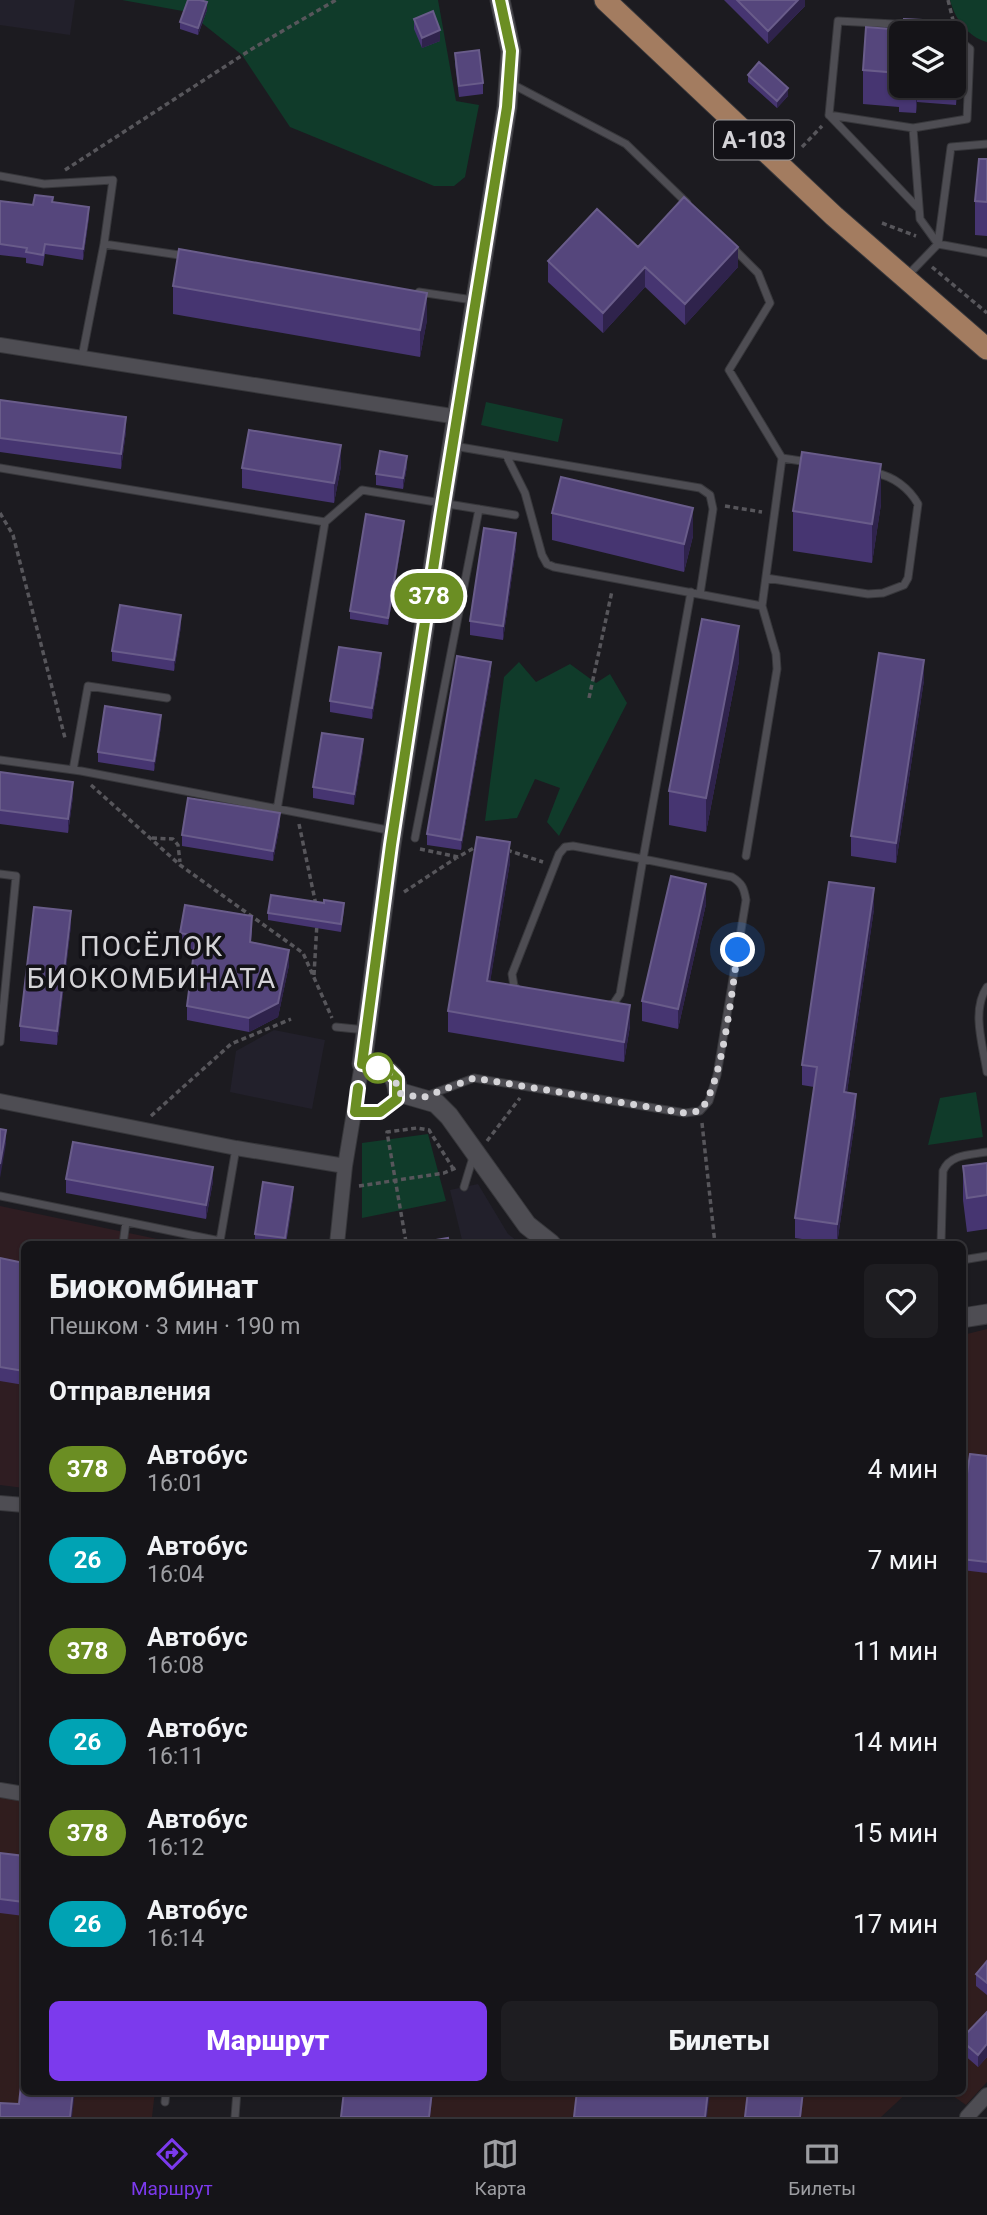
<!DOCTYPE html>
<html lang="ru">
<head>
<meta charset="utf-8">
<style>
  :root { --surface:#151418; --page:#1e1d21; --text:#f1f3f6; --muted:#9d9ea2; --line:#343337; --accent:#7c3aed }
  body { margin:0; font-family:Roboto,sans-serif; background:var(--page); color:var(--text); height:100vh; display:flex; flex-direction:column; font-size:26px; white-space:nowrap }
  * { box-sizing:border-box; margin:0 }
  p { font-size:23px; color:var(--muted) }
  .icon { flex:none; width:38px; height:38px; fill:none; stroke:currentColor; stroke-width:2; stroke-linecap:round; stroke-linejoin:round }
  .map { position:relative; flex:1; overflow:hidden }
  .details { position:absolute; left:21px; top:1241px; width:945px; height:854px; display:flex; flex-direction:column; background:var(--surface); border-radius:10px; box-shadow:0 2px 5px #0004,0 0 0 2px var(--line) }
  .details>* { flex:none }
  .badge { padding:0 14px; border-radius:23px; font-size:24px; line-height:46px }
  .tools { position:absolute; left:889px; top:21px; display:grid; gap:14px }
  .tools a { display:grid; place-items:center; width:77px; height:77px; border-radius:10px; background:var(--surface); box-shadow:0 2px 5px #0004,0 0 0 2px var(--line); font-size:35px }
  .you { position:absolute; width:35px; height:35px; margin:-18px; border:5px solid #fff; border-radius:50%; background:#1a73e8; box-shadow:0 0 0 10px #1a73e833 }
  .map>.badge { position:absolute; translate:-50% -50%; box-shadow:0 0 0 4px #fff }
  h2 { padding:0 28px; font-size:26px; line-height:63px }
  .round { display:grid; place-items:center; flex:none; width:74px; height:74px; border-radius:10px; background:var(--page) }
  .headline { display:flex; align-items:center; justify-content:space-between; height:119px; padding:0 28px }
  h1 { font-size:33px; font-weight:800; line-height:52px }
  .action { display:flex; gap:14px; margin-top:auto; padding:14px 28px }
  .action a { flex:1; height:80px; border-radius:10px; background:var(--accent); color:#fff; font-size:28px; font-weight:800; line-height:80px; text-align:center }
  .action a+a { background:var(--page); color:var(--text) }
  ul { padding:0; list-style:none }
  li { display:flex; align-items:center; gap:21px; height:91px; padding:0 28px }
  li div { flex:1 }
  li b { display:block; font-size:26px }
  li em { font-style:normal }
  li .badge { min-width:77px; font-weight:700; text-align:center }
  .tab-bar { display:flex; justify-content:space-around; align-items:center; height:98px; border-top:2px solid var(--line); background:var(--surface); font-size:19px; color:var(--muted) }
  .tab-bar a { display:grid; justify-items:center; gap:4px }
  .tab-bar .active { color:var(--accent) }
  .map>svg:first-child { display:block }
  .built { fill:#22202b }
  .industrial { fill:#301d1e }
  .education { fill:#2f1d22 }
  .green { fill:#103b2a }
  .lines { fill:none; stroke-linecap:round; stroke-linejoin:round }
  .lane-casing { stroke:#37373b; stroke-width:9 }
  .street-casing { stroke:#37373b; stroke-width:16 }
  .secondary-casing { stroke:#37373b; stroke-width:21 }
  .primary-casing { stroke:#37373b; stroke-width:23 }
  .path { stroke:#57565b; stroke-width:3.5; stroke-dasharray:5 3.5; stroke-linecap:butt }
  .lane { stroke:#4e4d53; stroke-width:7 }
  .street { stroke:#4e4d53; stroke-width:14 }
  .secondary { stroke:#4e4d53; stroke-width:19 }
  .primary { stroke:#a37c60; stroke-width:21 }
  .wall { fill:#463571; fill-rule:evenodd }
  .shaded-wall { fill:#2f234c }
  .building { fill:#55467c; stroke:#695c8a; stroke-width:2 }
  .line-casing { stroke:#fff; stroke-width:16 }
  .line { stroke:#6b8e23; stroke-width:10 }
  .walk { stroke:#d4d3d7; stroke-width:7; stroke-dasharray:0 12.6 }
  .stop-dot { fill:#fff; stroke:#6b8e23; stroke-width:3.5 }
  .labels { text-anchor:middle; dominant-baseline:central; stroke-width:7; stroke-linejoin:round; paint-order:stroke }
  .shield { fill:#131217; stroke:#9a999d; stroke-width:2 }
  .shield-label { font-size:23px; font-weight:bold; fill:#d4d3d7 }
  .quarter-label { font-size:28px; letter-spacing:2px; fill:#d4d3d7; stroke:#131217 }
</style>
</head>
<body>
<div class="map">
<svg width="987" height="2117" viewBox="0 0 987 2117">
  <rect width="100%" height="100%" fill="#1c1b20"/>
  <path class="built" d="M0,0H75L70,35L0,25Z
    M274,1030L325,1040L312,1109L230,1092L236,1051Z
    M478,1184L508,1234L521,1244H463L450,1190Z"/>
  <path class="industrial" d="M987,1329V2082L966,2105L946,2091H962L963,1335Z
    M0,1792L24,1796V2091H155L152,2117H0Z
    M345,2091H909L881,2117H343Z"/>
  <path class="education" d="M0,1206L181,1244H24V1488L0,1485Z"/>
  <path class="green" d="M122,0H438L456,101L479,105L465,177L454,186H434L290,127L242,55L188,12Z
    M950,0H987V42C968,37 955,19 950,0Z
    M486,402L563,419L558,442L481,425Z
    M519,662L536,682L570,664L596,683L610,674L627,703L559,836L547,822L560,788L535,779L517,818L485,821L504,677Z
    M976,1092L983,1137L928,1145L940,1098Z
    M428,1134L446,1201L362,1218V1143Z"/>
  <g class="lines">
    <g class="lane-casing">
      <path id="lane" d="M912,27L894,24L838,21L829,115L913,128L967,119L970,49L954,36
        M510,83L626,144L687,203
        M829,115L918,208
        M987,144L951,147L938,244L987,253
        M0,176L44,184L113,180L104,244
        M733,248L758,273L770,303L729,370L782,458L762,606
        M908,275L938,244L920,219L913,128
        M419,292L473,300
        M82,357L104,244L186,256
        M454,446L700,488L710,495L713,509L700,594
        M506,455L525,493L542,555L547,564L554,567L762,606L776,654L777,669L746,856
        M782,458L808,462
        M0,468L325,522
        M766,578L868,594L883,593L904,585L908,578L918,504C909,488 893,476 875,473
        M0,760L81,771L393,831
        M73,770L88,686L167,698
        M277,810L325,522L362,490L515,515
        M415,838L479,509
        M0,874L16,876L0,1042
        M987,987C971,1010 983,1046 987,1072
        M518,990L514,986L512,974L559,854L565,847L573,846L643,859L691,592
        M336,1027L366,1030
        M429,1095L474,1078L685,1113L700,1111L709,1101L717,1075L746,900C744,888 742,883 732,877L643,859L620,994L614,1003L608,1006
        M464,1187L474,1154
        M0,1196L220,1241L236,1148
        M123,1244L126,1222
        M941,1244L943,1171C950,1154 970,1155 987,1152
        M962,1260L987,1256
        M165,2102L166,2091
        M235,2117L237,2091"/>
    </g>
    <g class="street-casing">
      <path id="street" d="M0,345L458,417
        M0,1101L236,1148L345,1166
        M355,1112H380L397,1099L398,1092
        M337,1244L345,1166L362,1064
        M0,1503L24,1505
        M0,1790L24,1794
        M967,2117L987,2095"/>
    </g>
    <g class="secondary-casing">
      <path id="secondary" d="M500,0L511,51L507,107L443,503L391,845L362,1064C383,1069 395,1067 398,1092L436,1103L449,1116L527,1225L551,1244
        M962,1318L987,1314"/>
    </g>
    <g class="primary-casing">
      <path id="primary" d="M605,0L834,216L987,349"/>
    </g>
    <path class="path" d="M948,0L954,24
      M802,147L822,126
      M65,170L255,47L336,0
      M882,223L916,236
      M932,267L987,313
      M725,506L762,512
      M0,513L13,535L65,738
      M589,698L612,591
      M91,785L180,865L303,953L332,1018
      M299,824L316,905
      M152,838L173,839L178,845L180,862
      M420,849L458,857L479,845
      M507,850L543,862
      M404,892L456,858
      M314,975L317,923
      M151,1116L231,1044L291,1019
      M702,1123L715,1244
      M487,1141L520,1098
      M359,1186L444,1173L458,1167
      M406,1242L387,1132L417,1128L429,1130L454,1170"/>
    <use href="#lane" class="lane"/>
    <use href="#street" class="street"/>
    <use href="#secondary" class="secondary"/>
    <use href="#primary" class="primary"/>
  </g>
  <path class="wall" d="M724,0H805V6L768,44Z
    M207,10L198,35L180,29V22Z
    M414,19L440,41L422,48L414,29Z
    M904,19L922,20V25L959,28V62L956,105L917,102L916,113L899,112V107L863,104V70L866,27L903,30ZM901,33H954V86H901Z
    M455,53L483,83V94L459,97L455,64Z
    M748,75L788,96L777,108L748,82Z
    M987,159V236L975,235V201Z
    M0,201L33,205L53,202L89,217L83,260L45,254L43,266L26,263V258L0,255Z
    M638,247L738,267L685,325L645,287L603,333L548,282V261Z
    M173,286L427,320L420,357L173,314Z
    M0,400L126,431L121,469L0,452Z
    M341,466L334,503L242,488V468Z
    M407,466L403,489L376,485V474Z
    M881,504L872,563L793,551V511Z
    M552,513L693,536L684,572L552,540Z
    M404,528L388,625L350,619V611Z
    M516,547L503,640L470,635V621Z
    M181,626L174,671L112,661V651Z
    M739,661L706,832L669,825V791Z
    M381,664L372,719L330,712V701Z
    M491,673L461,850L427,845V834Z
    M924,680L896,863L851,856V836Z
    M161,726L154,771L98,762V752Z
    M363,750L354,805L313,798V787Z
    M0,772L73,796L68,833L0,824Z
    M280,824L273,861L182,846V835Z
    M510,862L490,981L630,1026L624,1062L448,1032V1011Z
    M706,904L678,1029L642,1021V1001Z
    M874,909L847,1092L856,1114L837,1244L795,1238V1218L814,1087L802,1085V1065Z
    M344,910L341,932L268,920V913Z
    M71,925L57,1045L20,1041V1026Z
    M252,930L251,942L289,965L278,1017L249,1032L187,1020V1006L195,950L180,947V933Z
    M987,1163V1229L967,1232L963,1200V1166Z
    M66,1179L213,1181L206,1219L66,1193Z
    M293,1198L286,1244H255V1234Z
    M0,1258L24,1263V1385L0,1381Z
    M987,1456V1573L962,1570V1507Z
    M0,1853L24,1856V1916L0,1913Z
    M987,1961V1995L976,1986V1974Z
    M987,2012V2057L978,2067L962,2053V2038Z"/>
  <path class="shaded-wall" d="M798,0H805V6L768,44V31Z
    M207,2V10L198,35V28Z
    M959,28V62L956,105V70Z
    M440,30V41L422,48V38Z
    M916,86L917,102L916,113Z
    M788,88V96L777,108V101Z
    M89,207V217L83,260V249Z
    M738,247V267L685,325V304Z
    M645,267V287L603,333V313Z
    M427,293V320L420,357V330Z
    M126,417V431L121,469V454Z
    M341,445V466L334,503V483Z
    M407,456V466L403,489V478Z
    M881,464V504L872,563V524Z
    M693,508V536L684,572V544Z
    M404,521V528L388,625V618Z
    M516,533V547L503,640V626Z
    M181,615V626L174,671V660Z
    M739,626V661L706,832V798Z
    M381,653V664L372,719V708Z
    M924,660V680L896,863V843Z
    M491,662V673L461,850V840Z
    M161,715V726L154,771V761Z
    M363,739V750L354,805V794Z
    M73,782V796L68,833V819Z
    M280,813V824L273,861V851Z
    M510,842V862L487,1001V981Z
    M706,884V904L678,1029V1009Z
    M874,888V909L844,1112V1092Z
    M71,911V925L57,1045V1031Z
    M289,950V965L278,1017L249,1032V1018Z
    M630,1005V1026L624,1062V1042Z
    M856,1094V1114L837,1244V1224Z
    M6,1130V1144L0,1178V1164Z
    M213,1167V1181L206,1219V1205Z
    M293,1187V1198L285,1244V1238Z
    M987,2044V2057L978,2067V2055Z
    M73,2091H75L72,2117H70Z
    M432,2091H433L430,2117H429Z
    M708,2091H710L707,2117H705Z
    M803,2091H804L801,2117H800Z"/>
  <path class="building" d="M188,0H200L207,2L198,28L180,22Z
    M737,0H798L768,31Z
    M433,11L440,30L422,38L414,19Z
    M904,19L922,20V25L959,28L956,70H954V33H901V77H899V73L863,70L866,27L903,30Z
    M479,50L483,83L459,86L455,53Z
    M759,62L788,88L777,101L748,75Z
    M979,159H987V202L975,201Z
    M35,195L53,197L52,202L89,207L83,249L45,244L43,255L26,252L27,248L0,244V201L33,205Z
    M684,197L738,247L685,304L645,267L603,313L548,261L597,209L638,247Z
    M179,249L427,293L420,330L173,286Z
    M0,400L126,417L121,454L0,438Z
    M249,430L341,445L334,483L242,468Z
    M380,451L407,456L403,478L376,474Z
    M802,452L881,464L872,524L793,511Z
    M561,477L693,508L684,544L552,513Z
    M366,514L404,521L388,618L350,611Z
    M484,528L516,533L503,626L470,621Z
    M120,605L181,615L174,660L112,651Z
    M702,619L739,626L706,798L669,791Z
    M339,647L381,653L372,708L330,701Z
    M879,653L924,660L896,843L851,836Z
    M457,656L491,662L461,840L427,834Z
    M105,706L161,715L154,761L98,752Z
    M322,733L363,739L354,794L313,787Z
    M0,772L73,782L68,819L0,810Z
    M188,798L280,813L273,851L182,835Z
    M477,837L510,842L487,981L630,1005L624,1042L448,1011Z
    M671,876L706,884L678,1009L642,1001Z
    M829,882L874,888L844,1092L856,1094L837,1224L795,1218L817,1067L802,1065Z
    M271,895L324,903V900L344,903L341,924L268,913Z
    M185,905L252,916L250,942L289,950L278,1003L249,1018L187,1006L196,936L180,933Z
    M34,907L71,911L57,1031L20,1026Z
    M0,1129L6,1130L0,1164Z
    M73,1142L213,1167L206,1205L66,1179Z
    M987,1163V1195L967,1198L963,1166Z
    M263,1182L293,1187L285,1238L255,1234Z
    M448,1238L449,1244H413Z
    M0,1258L24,1263V1371L0,1367Z
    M970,1454L987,1456V1562L962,1559V1507Z
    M0,1853L24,1856V1902L0,1899Z
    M987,1961V1983L976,1974Z
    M987,2012V2044L978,2055L962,2041V2038Z
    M24,2055V2091H73L70,2117H0V2103L19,2104Z
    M344,2091H432L429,2117H341Z
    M577,2091H708L705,2117H574Z
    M748,2091H803L800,2117H745Z"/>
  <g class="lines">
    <g class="line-casing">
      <path id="line" d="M358,1088L355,1112H380L397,1099V1079L388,1070L362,1064L391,845L441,517L507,107L511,51L500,0"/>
    </g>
    <use href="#line" class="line"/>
    <path class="walk" d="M378,1068C393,1071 396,1078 398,1093L422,1098L474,1078L685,1113L700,1111C723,1084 732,988 738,950"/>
  </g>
  <circle class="stop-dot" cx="378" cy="1068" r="14"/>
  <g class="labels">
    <rect class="shield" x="714" y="120.5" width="80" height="39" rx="5"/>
    <g class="shield-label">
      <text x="754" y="140">А-103</text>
    </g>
    <g class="quarter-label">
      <text x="152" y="946">ПОСЁЛОК<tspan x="152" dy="32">БИОКОМБИНАТА</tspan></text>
    </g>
  </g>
</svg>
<div class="tools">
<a><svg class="icon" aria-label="layers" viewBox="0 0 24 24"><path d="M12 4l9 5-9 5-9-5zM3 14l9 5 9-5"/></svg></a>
</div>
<div class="you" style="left:738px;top:950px"></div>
<b class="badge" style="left:429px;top:596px;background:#6b8e23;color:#fff">378</b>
<section class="details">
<div class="headline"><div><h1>Биокомбинат</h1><p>Пешком · 3 мин · 190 m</p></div><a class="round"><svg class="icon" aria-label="heart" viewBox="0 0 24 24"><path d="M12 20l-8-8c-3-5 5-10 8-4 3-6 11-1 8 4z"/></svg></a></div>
<h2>Отправления</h2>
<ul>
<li><span class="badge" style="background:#6b8e23;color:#fff">378</span><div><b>Автобус</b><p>16:01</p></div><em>4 мин</em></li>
<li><span class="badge" style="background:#00a3b4;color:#fff">26</span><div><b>Автобус</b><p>16:04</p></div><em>7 мин</em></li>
<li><span class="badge" style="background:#6b8e23;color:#fff">378</span><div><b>Автобус</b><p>16:08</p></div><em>11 мин</em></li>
<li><span class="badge" style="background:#00a3b4;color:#fff">26</span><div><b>Автобус</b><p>16:11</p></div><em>14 мин</em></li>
<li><span class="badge" style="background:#6b8e23;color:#fff">378</span><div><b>Автобус</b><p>16:12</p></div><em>15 мин</em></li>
<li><span class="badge" style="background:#00a3b4;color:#fff">26</span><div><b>Автобус</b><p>16:14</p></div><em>17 мин</em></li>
</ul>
<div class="action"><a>Маршрут</a><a>Билеты</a></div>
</section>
</div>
<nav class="tab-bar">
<a class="active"><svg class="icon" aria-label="directions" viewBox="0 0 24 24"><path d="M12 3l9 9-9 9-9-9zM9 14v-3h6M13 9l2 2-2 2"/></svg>Маршрут</a>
<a><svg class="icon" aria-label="map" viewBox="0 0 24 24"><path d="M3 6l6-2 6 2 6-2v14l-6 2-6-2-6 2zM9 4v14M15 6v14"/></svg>Карта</a>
<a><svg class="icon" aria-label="tickets" viewBox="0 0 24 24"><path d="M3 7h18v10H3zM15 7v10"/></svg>Билеты</a>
</nav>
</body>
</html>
